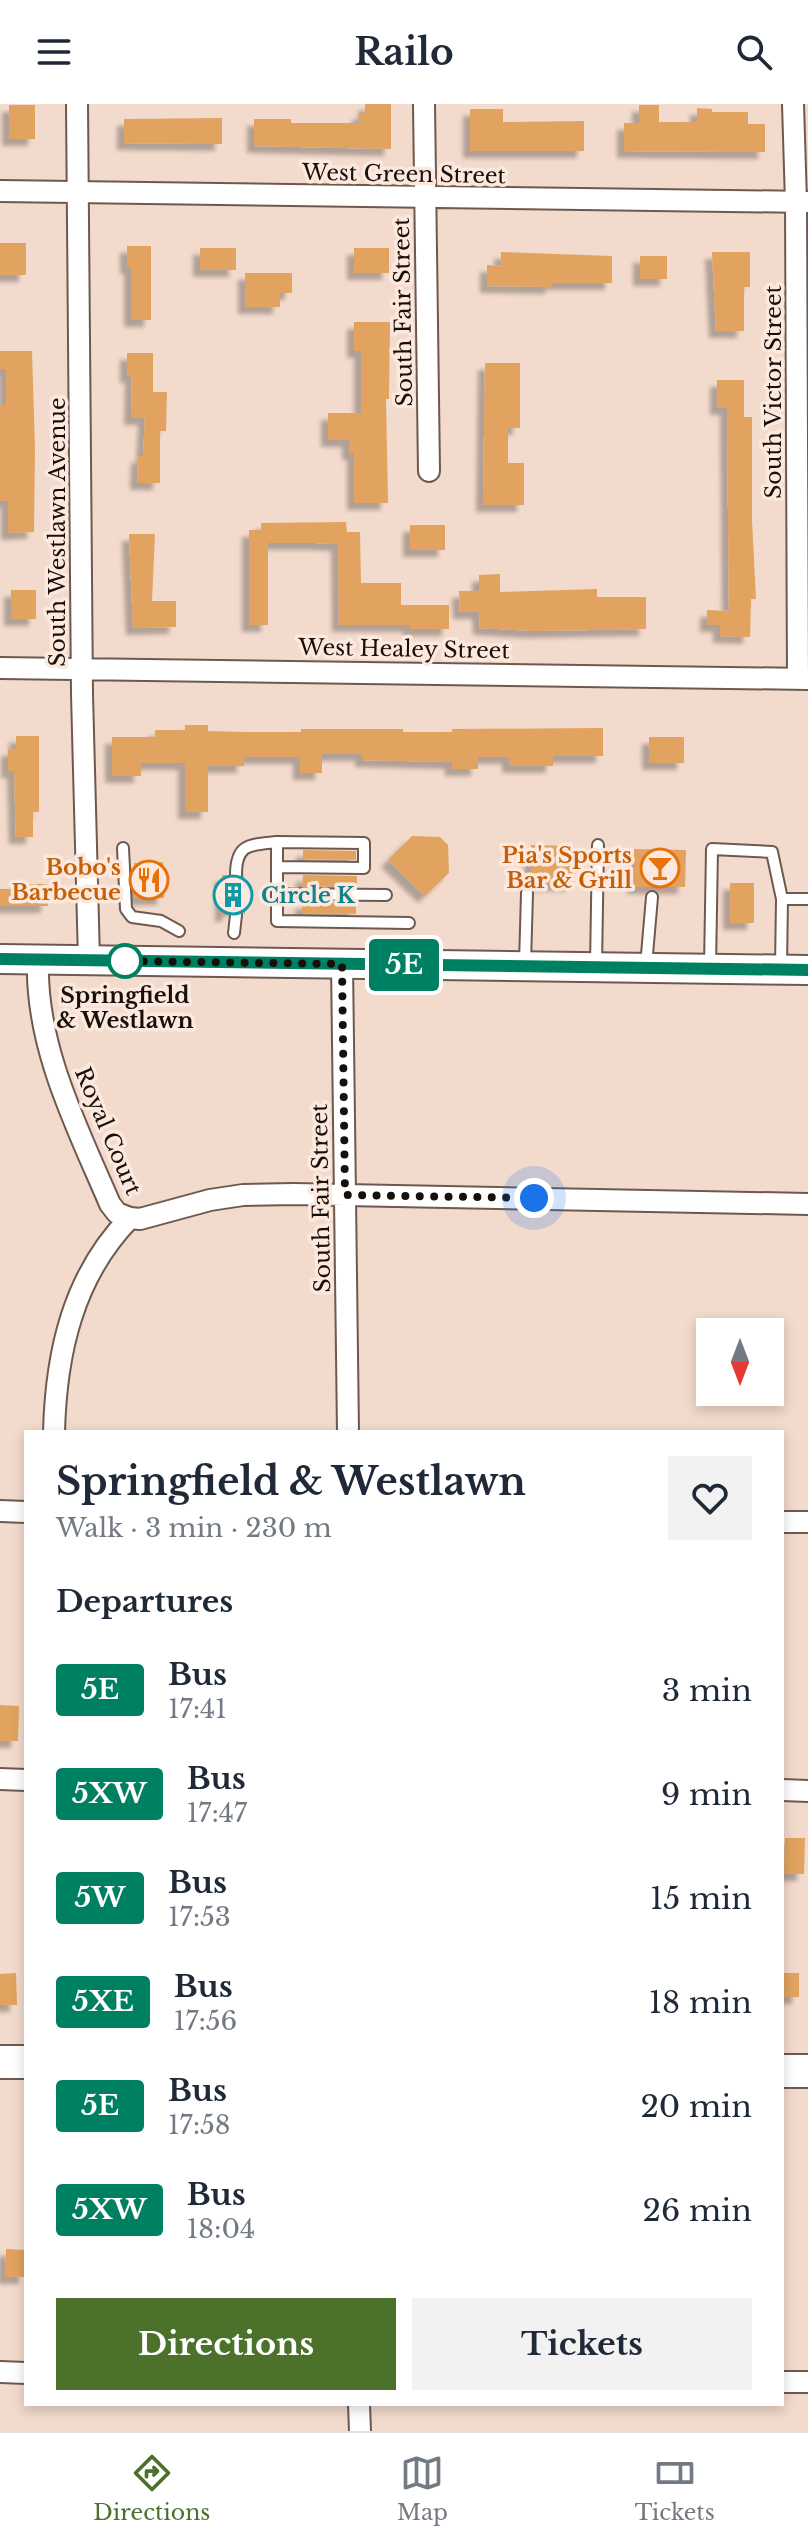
<!DOCTYPE html>
<html lang="en">
<head>
<meta charset="utf-8">
<style>
  :root { --surface:#fff; --page:#f2f2f3; --text:#1f2937; --muted:#747a83; --line:#e0e1e3; --accent:#4c712b }
  body { margin:0; font-family:"Libre Baskerville",serif; background:var(--page); color:var(--text); height:100vh; display:flex; flex-direction:column; font-size:30px; white-space:nowrap }
  * { box-sizing:border-box; margin:0 }
  p { font-size:26px; color:var(--muted) }
  .icon { flex:none; width:44px; height:44px; fill:none; stroke:currentColor; stroke-width:2; stroke-linecap:round; stroke-linejoin:round }
  .map { position:relative; flex:1; overflow:hidden }
  .panel { position:absolute; left:24px; top:1326px; width:760px; height:976px; display:flex; flex-direction:column; background:var(--surface); border-radius:0px; box-shadow:0 4px 12px #0003 }
  .panel>* { flex:none }
  .badge { padding:0 16px; border-radius:6px; font-size:28px; line-height:52px }
  .needle { width:52px; rotate:180deg }
  .controls { position:absolute; left:696px; top:1214px; display:grid; gap:16px }
  .controls a { display:grid; place-items:center; width:88px; height:88px; border-radius:0px; background:var(--surface); box-shadow:0 4px 12px #0003; font-size:40px }
  .you { position:absolute; width:40px; height:40px; margin:-20px; border:6px solid #fff; border-radius:50%; background:#1a73e8; box-shadow:0 0 0 12px #1a73e833 }
  .map>.badge { position:absolute; translate:-50% -50%; box-shadow:0 0 0 4px #fff }
  h2 { padding:0 32px; font-size:30px; line-height:72px }
  .round { display:grid; place-items:center; flex:none; width:84px; height:84px; border-radius:0px; background:var(--page) }
  .summary { display:flex; align-items:center; justify-content:space-between; height:136px; padding:0 32px }
  h1 { font-size:38px; font-weight:700; line-height:60px }
  .primary-button { display:flex; gap:16px; margin-top:auto; padding:16px 32px }
  .primary-button a { flex:1; height:92px; border-radius:0px; background:var(--accent); color:#fff; font-size:32px; font-weight:700; line-height:92px; text-align:center }
  .primary-button a+a { background:var(--page); color:var(--text) }
  ul { padding:0; list-style:none }
  li { display:flex; align-items:center; gap:24px; height:104px; padding:0 32px }
  li div { flex:1 }
  li b { display:block; font-size:30px }
  li em { font-style:normal }
  li .badge { min-width:88px; font-weight:700; text-align:center }
  header { display:flex; justify-content:space-between; align-items:center; height:104px; padding:0 32px; background:var(--surface); font-size:36px; font-weight:700 }
  .tab-bar { display:flex; justify-content:space-around; align-items:center; height:112px; border-top:2px solid var(--line); background:var(--surface); font-size:22px; color:var(--muted) }
  .tab-bar a { display:grid; justify-items:center; gap:4px }
  .tab-bar .current { color:var(--accent) }
  .map>svg:first-child { display:block }
  .building { fill:#e2a360; filter:url(#shadow) }
  .lines { fill:none; stroke-linecap:round; stroke-linejoin:round }
  .lane-casing { stroke:#6e594e; stroke-width:14 }
  .street-casing { stroke:#6e594e; stroke-width:24 }
  .secondary-casing { stroke:#6e594e; stroke-width:32 }
  .primary-casing { stroke:#6e594e; stroke-width:36 }
  .lane { stroke:#fff; stroke-width:10 }
  .street { stroke:#fff; stroke-width:20 }
  .secondary { stroke:#fff; stroke-width:28 }
  .primary { stroke:#fff; stroke-width:32 }
  .line-casing { stroke:#fff; stroke-width:18 }
  .line { stroke:#008063; stroke-width:12 }
  .walk { stroke:#160f0a; stroke-width:8; stroke-dasharray:0 14.4 }
  .stop-dot { fill:#fff; stroke:#008063; stroke-width:4 }
  .labels { text-anchor:middle; dominant-baseline:central; stroke-width:7; stroke-linejoin:round; paint-order:stroke }
  .street-label { font-size:22px; fill:#160f0a; stroke:#fce8dd }
  .food-label { font-size:22px; font-weight:bold; fill:#c56008; stroke:#fce8dd; text-anchor:end }
  .culture-label { font-size:22px; font-weight:bold; fill:#0d838f; stroke:#fce8dd; text-anchor:start }
  .stop-label { font-size:22px; font-weight:bold; fill:#160f0a; stroke:#fce8dd }
</style>
</head>
<body>
<header><svg class="icon" aria-label="menu" viewBox="0 0 24 24"><path d="M4 6h16M4 12h16M4 18h16"/></svg>Railo<svg class="icon" aria-label="search" viewBox="0 0 24 24"><circle cx="10" cy="10" r="6"/><path d="M15 15l6 6"/></svg></header>
<div class="map">
<svg width="808" height="2327" viewBox="0 0 808 2327">
  <defs>
    <filter id="shadow"><feDropShadow dx="-7" dy="7" stdDeviation="2" flood-color="#0004"/></filter>
  </defs>
  <rect width="100%" height="100%" fill="#f2dacc"/>
  <path class="building" d="M365,0H391V45L254,42V15H291V19H359V9H365Z
    M9,1H35V35H9Z
    M639,1H659V18H697V4L712,5V8H748V20H765V48L624,47V19H639Z
    M470,5H503V18L584,17V47H470Z
    M222,14V40L124,39V15Z
    M0,139H26V171H0Z
    M127,142H151V216H131V163H127Z
    M200,144H236V166H200Z
    M354,144H389V169H354Z
    M501,148L612,152V179H552V183L487,182V161L501,162Z
    M712,148H750V183H744V227H716Z
    M640,152H667V175H640Z
    M245,169H292V189H280V203H245Z
    M354,218H390L389,295H386L388,399H354V349H349V336H328V309H361V247H354Z
    M0,247H32L35,345L34,428L8,429V397H0V301H6V265H0Z
    M127,249H153V288H167L166,327H160V379H137L138,352H143L145,314H131L132,272H127Z
    M485,259H520V324H508V359H524V401H483Z
    M717,276H744V313H752V416L756,495H751L750,533L720,532V521H707V506L729,507L727,304H717Z
    M346,418L347,428H360L361,479H401V501H449V525H410V521H339L338,440L314,439H268V521H249V426H261V419Z
    M410,421H445V446H410Z
    M129,430H155L152,497H176V523L133,524Z
    M500,470V488L597,485V493H646V525L534,527L480,524L479,508H460L459,487H479V471Z
    M11,486H36V515H11Z
    M185,621H208V627L244,628H301V625H403V628H452V625L603,624V652H553V662H509V653H478V665H452V658L362,656V650H322V669H300V653H244V662H208V708H185V659H141V672H112V633H155V626H185Z
    M16,632H39V708H33V733H16L14,667H8V645H16Z
    M649,633H684V659H649Z
    M412,732L440,733L448,741L449,769L425,792L388,756Z
    M531,741L573,742V780H531Z
    M634,745L686,746L685,783H634Z
    M303,746L356,747V756L303,755Z
    M163,758L164,794H134V759Z
    M222,771H228L231,777L236,779L244,771L245,811L241,805L236,803L230,806L228,811H222Z
    M303,771L357,772V783L302,782Z
    M730,779H754V819H730Z
    M12,780H48V802H0V785H12Z
    M302,798L356,799V810L302,809Z
    M0,1601L19,1602L18,1637H0Z
    M785,1734H805L804,1770H784Z
    M16,1869L17,1901H0V1870Z
    M782,1869H799V1893H782Z
    M6,2145L26,2146V2173H5Z"/>
  <g class="lines">
    <g class="lane-casing">
      <path id="lane" d="M123,744L126,805L132,813L161,817L179,827
        M277,763L364,764V739L277,738V817L409,819
        M236,771C236,739 250,741 277,738
        M277,790L386,791
        M234,829L236,811
        M525,860L527,789
        M596,861L598,741
        M646,862L652,793
        M710,863L712,745L772,748L782,795
        M781,863L782,795H808"/>
    </g>
    <g class="street-casing">
      <path id="street" d="M77,0L82,590L89,856
        M424,0L429,367
        M793,0L796,98L798,575
        M0,87L808,98
        M0,564L808,575
        M38,856C35,942 77,1023 110,1100L117,1109L130,1114
        M342,860L348,1328
        M54,1328C56,1249 73,1172 130,1114L140,1115L210,1096L243,1091L294,1090L808,1100
        M0,1407L26,1408
        M782,1418H808
        M0,1675L26,1676
        M782,1686L808,1687
        M0,2268L26,2269
        M782,2278H808
        M359,2300L360,2327"/>
    </g>
    <g class="secondary-casing">
      <path id="secondary" d="M0,855L808,866"/>
    </g>
    <g class="primary-casing">
      <path id="primary" d="M0,1958H26
        M782,1967H808"/>
    </g>
    <use href="#lane" class="lane"/>
    <use href="#street" class="street"/>
    <use href="#secondary" class="secondary"/>
    <use href="#primary" class="primary"/>
  </g>
  <g class="lines">
    <g class="line-casing">
      <path id="line" d="M0,855L808,866"/>
    </g>
    <use href="#line" class="line"/>
    <path class="walk" d="M125,857H120L342,860L345,1091L534,1094"/>
  </g>
  <defs>
    <g id="bar-ring" transform="scale(2)"><circle r="9.5" fill="#fce8dd" stroke="#e8710a" stroke-width="1.5"/><path d="M-6-5H6L.8 .8V4.5H3.5V6h-7V4.5H-.8V.8Z" fill="#e8710a"/></g>
    <g id="restaurant-ring" transform="scale(2)"><circle r="9.5" fill="#fce8dd" stroke="#e8710a" stroke-width="1.5"/><path d="M-5-6h1v4h1v-4h1v4h1v-4h1v5L-1.5 .5V6h-2V.5L-5-1ZM5-6V6H3V1.5H1.5Q1.5-4 5-6Z" fill="#e8710a"/></g>
    <g id="building-ring" transform="scale(2)"><circle r="9.5" fill="#fce8dd" stroke="#0f9aa8" stroke-width="1.5"/><path d="M-4-6H4V6H1V3H-1V6H-4ZM-2.5-4.3h1.7v1.8h-1.7ZM.8-4.3h1.7v1.8H.8ZM-2.5-1h1.7V.8h-1.7ZM.8-1h1.7V.8H.8Z" fill="#0f9aa8"/></g>
  </defs>
  <g fill-rule="evenodd">
    <use href="#bar-ring" x="660" y="764"/>
    <use href="#restaurant-ring" x="149" y="776"/>
    <use href="#building-ring" x="233" y="791"/>
  </g>
  <circle class="stop-dot" cx="125" cy="857" r="16"/>
  <g class="labels">
    <g class="street-label">
      <text transform="translate(404 70) rotate(1)">West Green Street</text>
      <text transform="translate(403 208) rotate(-91)">South Fair Street</text>
      <text transform="translate(773 288) rotate(-90)">South Victor Street</text>
      <text transform="translate(57 428) rotate(-90)">South Westlawn Avenue</text>
      <text transform="translate(404 545) rotate(1)">West Healey Street</text>
      <text transform="translate(108 1027) rotate(67)">Royal Court</text>
      <text transform="translate(321 1094) rotate(-91)">South Fair Street</text>
    </g>
    <g class="food-label">
      <text x="632" y="751">Pia's Sports<tspan x="632" dy="25">Bar &amp; Grill</tspan></text>
      <text x="121" y="763">Bobo's<tspan x="121" dy="25">Barbecue</tspan></text>
    </g>
    <g class="culture-label">
      <text x="261" y="791">Circle K</text>
    </g>
    <g class="stop-label">
      <text x="125" y="891">Springfield<tspan x="125" dy="25">&amp; Westlawn</tspan></text>
    </g>
  </g>
</svg>
<div class="controls">
<a><svg class="needle" viewBox="-14 -14 28 28"><path d="M0-13l5 13h-10z" fill="#e53935"/><path d="M0 13l5-13h-10z" fill="#747a83"/></svg></a>
</div>
<div class="you" style="left:534px;top:1094px"></div>
<b class="badge" style="left:404px;top:861px;background:#008063;color:#fff">5E</b>
<section class="panel">
<div class="summary"><div><h1>Springfield &amp; Westlawn</h1><p>Walk · 3 min · 230 m</p></div><a class="round"><svg class="icon" aria-label="heart" viewBox="0 0 24 24"><path d="M12 20l-8-8c-3-5 5-10 8-4 3-6 11-1 8 4z"/></svg></a></div>
<h2>Departures</h2>
<ul>
<li><span class="badge" style="background:#008063;color:#fff">5E</span><div><b>Bus</b><p>17:41</p></div><em>3 min</em></li>
<li><span class="badge" style="background:#008063;color:#fff">5XW</span><div><b>Bus</b><p>17:47</p></div><em>9 min</em></li>
<li><span class="badge" style="background:#008063;color:#fff">5W</span><div><b>Bus</b><p>17:53</p></div><em>15 min</em></li>
<li><span class="badge" style="background:#008063;color:#fff">5XE</span><div><b>Bus</b><p>17:56</p></div><em>18 min</em></li>
<li><span class="badge" style="background:#008063;color:#fff">5E</span><div><b>Bus</b><p>17:58</p></div><em>20 min</em></li>
<li><span class="badge" style="background:#008063;color:#fff">5XW</span><div><b>Bus</b><p>18:04</p></div><em>26 min</em></li>
</ul>
<div class="primary-button"><a>Directions</a><a>Tickets</a></div>
</section>
</div>
<nav class="tab-bar">
<a class="current"><svg class="icon" aria-label="directions" viewBox="0 0 24 24"><path d="M12 3l9 9-9 9-9-9zM9 14v-3h6M13 9l2 2-2 2"/></svg>Directions</a>
<a><svg class="icon" aria-label="map" viewBox="0 0 24 24"><path d="M3 6l6-2 6 2 6-2v14l-6 2-6-2-6 2zM9 4v14M15 6v14"/></svg>Map</a>
<a><svg class="icon" aria-label="tickets" viewBox="0 0 24 24"><path d="M3 7h18v10H3zM15 7v10"/></svg>Tickets</a>
</nav>
</body>
</html>
